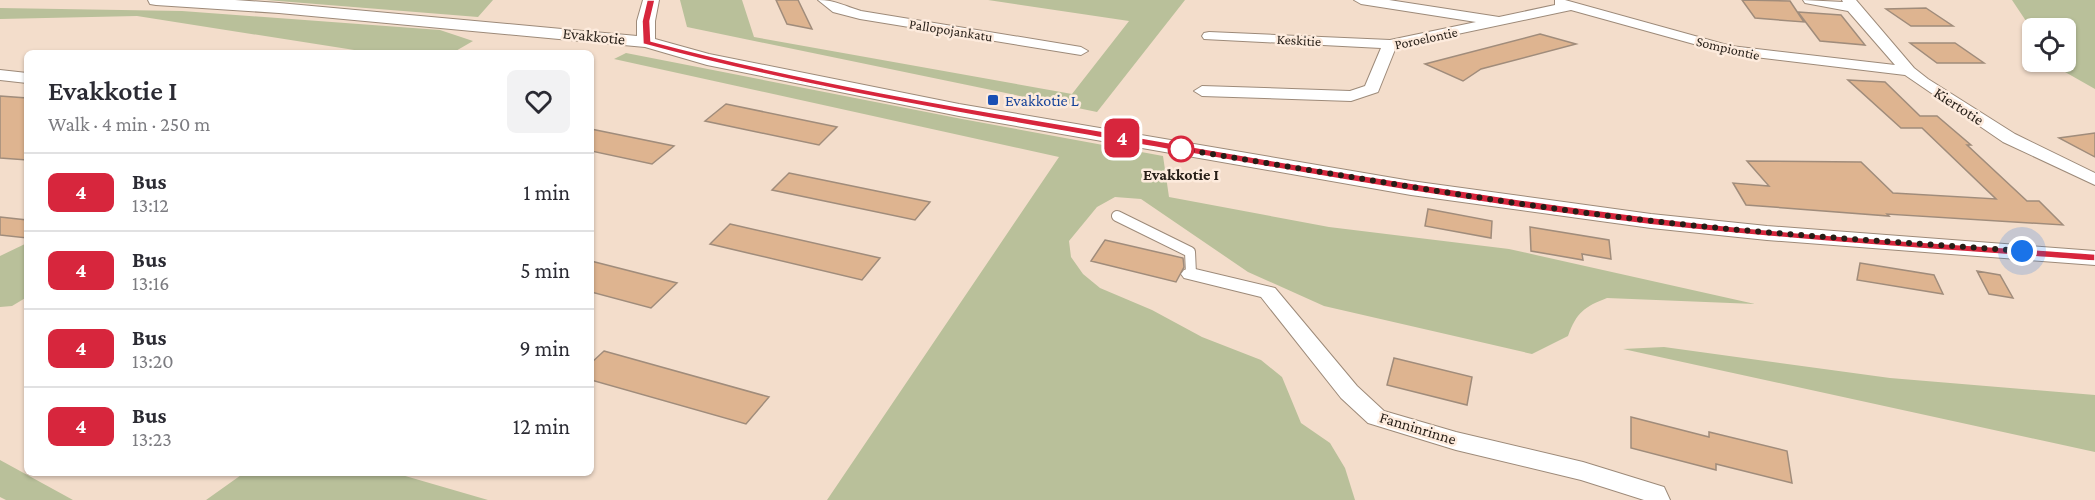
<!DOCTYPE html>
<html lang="en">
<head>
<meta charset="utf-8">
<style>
  :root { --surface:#fff; --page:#f2f2f3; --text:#2b2b33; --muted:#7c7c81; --line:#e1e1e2 }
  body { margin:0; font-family:"Crimson Pro",serif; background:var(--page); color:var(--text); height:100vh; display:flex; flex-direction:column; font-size:22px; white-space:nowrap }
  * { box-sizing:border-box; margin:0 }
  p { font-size:20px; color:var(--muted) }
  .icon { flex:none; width:33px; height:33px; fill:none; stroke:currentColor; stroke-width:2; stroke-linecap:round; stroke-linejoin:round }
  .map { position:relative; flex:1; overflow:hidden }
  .sheet { position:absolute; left:24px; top:50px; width:570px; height:426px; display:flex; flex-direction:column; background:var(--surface); border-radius:9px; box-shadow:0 2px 4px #0004 }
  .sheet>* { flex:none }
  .badge { padding:0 12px; border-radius:9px; font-size:21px; line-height:39px }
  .fabs { position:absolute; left:2022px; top:18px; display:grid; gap:12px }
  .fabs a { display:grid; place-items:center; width:54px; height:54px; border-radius:9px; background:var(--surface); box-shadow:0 2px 4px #0004; font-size:30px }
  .you { position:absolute; width:30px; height:30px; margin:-15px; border:4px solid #fff; border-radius:50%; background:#1a73e8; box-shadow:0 0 0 9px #1a73e833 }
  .map>.badge { position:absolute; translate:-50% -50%; box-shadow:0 0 0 3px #fff }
  .round { display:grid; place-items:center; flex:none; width:63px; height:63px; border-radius:9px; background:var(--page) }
  .summary { display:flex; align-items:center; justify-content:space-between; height:102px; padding:0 24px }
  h1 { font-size:28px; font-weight:600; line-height:45px }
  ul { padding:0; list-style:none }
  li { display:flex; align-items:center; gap:18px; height:78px; padding:0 24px; border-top:2px solid var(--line) }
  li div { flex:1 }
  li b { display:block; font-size:22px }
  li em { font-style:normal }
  li .badge { min-width:66px; font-weight:700; text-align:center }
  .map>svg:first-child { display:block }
  .green { fill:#b9c09a }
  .building { fill:#deb490; stroke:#a08c7b; stroke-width:1.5 }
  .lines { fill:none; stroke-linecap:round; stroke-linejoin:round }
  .service-casing { stroke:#9d8a79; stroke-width:12 }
  .minor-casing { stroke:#9d8a79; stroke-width:2 }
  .tertiary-casing { stroke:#9d8a79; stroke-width:2 }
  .service { stroke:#fff; stroke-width:10 }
  .minor { fill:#fff; fill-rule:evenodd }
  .tertiary { fill:#fff; fill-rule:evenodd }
  .line { fill:#d7263d; stroke:#fff; stroke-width:1.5 }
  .walk { stroke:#261e17; stroke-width:6; stroke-dasharray:0 10.8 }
  .transit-dot { fill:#1a4fb4; stroke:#fdebdd; stroke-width:2 }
  .stop-dot { fill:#fff; stroke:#d7263d; stroke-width:3 }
  .labels { text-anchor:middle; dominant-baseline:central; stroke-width:5; stroke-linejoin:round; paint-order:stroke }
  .far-street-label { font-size:14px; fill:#261e17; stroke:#fdebdd }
  .street-label { font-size:16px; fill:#261e17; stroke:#fdebdd }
  .transit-label { font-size:16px; fill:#164399; stroke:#fdebdd; text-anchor:start }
  .stop-label { font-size:16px; font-weight:bold; fill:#261e17; stroke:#fdebdd }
</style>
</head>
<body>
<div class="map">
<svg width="2095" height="500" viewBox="0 0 2095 500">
  <rect width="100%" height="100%" fill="#f3ddcb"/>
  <path class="green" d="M266,0H493L478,17Z
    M680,0H742L754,37L1072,94L1129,21L988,0H1185L1097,112L687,27Z
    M2012,0H2095V89L2058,68L2053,62H2066V28H2032V30Z
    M0,8L182,11L440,30L473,41L454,52H367L137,16L0,19Z
    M626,53L962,119L1163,156L1169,197L1329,227L1509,249L1755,304L1607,298C1584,307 1577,312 1568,336L1532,354L1324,306L1248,272L1141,199L1115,197L1097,207L1069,241L1071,257L1083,274L1100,288L1152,310L1202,337L1261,360L1282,377L1301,423L1330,443L1345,468L1355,500H827L1059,157L614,59Z
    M27,243V297L12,306L0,307V256Z
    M1664,347L1890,378L2095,395V452L1623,349Z
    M0,460L73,500H6L0,497Z
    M244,473H395L488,500H206Z"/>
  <path class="building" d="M776,0H798L812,29L787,24Z
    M1742,0L1790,1L1804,22L1755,18Z
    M1926,8L1953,26H1911L1886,9Z
    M1798,12L1841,15L1865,45L1820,41Z
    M1540,34L1576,44L1481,69L1463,81L1425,64Z
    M1910,43H1955L1984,63H1937Z
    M1848,80L1885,82L1920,116H1937L1971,145H1967L2027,201H2039L2063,225L1887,214L1889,216L1746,205L1733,183L1769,186L1747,161L1861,162L1893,193L1996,199L1922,128H1901Z
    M0,96L27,98V160L0,158Z
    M726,104L837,127L819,145L705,121Z
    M591,129L674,146L652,164L591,151Z
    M2095,133V157L2059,138Z
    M789,173L930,202L915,220L772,190Z
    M1428,209L1492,221L1491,238L1425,226Z
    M0,217L27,220V238L0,235Z
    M730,224L880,258L862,280L710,244Z
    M1530,227L1609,240L1611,259L1582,254L1583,260L1531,251Z
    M1105,240L1183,258L1184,267L1176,282L1091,261Z
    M591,261L677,283L651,308L591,292Z
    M1860,263L1934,275L1943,294L1857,280Z
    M1977,271L2000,275L2013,298L1989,294Z
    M604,351L769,397L746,424L591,380V363Z
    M1394,358L1472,377L1467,405L1387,385Z
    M1631,417L1709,437V432L1787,451L1792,483L1716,464V470L1631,448Z"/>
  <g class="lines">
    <g class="service-casing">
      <path id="service" d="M1117,216L1190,252L1191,274"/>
    </g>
    <g class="minor-casing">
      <path id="minor" d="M818,0C836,0 844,6 861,11L1081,47L1088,51L1081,55L860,19L833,12Z
        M1354,0H1389L1499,17L1555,5V0H1565L1731,46L1895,65L1848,11L1805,3L1803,0L1843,2L1842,0H1856L1914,68L1928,79L2015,134L2095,173V185L2003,142L1905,75L1730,54L1571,10L1396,47L1378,92L1351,101L1202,96L1194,91L1202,86L1350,91L1365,86L1381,48L1204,39L1202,36L1204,33L1209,32L1390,40L1476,22L1361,4Z
        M0,70L27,73V83L0,80Z
        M1191,268L1275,288L1357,386L1384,411L1456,432L1583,462L1664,487L1670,500H1644L1581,480L1456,450L1368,423L1341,398L1261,297L1184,278L1181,274L1184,270Z"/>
    </g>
    <g class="tertiary-casing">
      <path id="tertiary" d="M148,0H235L279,3L637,36V21L643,0H659L655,21V39L709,54L959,104L1411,181L1651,214L1767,226L2095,251V265L1767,240L1651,228L1411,195L959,116L707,65L645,47L279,13L156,5L150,4Z"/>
    </g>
    <use href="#service" class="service"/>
    <use href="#minor" class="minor"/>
    <use href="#tertiary" class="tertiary"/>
  </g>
  <path class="line" d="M647,0H655L650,21L651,41C804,82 962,108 1119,134C1295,165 1471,195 1648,217C1797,236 1946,243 2095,254V261C1948,250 1800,241 1653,225C1472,204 1293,171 1114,140C956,112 797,86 643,44L642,21Z"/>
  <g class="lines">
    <path class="walk" d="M1181,149C1338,174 1494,203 1652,221C1775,235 1899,242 2022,251"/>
  </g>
  <rect class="transit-dot" x="987" y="94" width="12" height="12" rx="3"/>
  <circle class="stop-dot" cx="1181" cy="149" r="12"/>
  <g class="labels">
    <g class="far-street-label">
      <text transform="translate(951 30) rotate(9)">Pallopojankatu</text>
      <text transform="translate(1426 38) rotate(-12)">Poroelontie</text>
      <text transform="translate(1299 40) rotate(3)">Keskitie</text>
      <text transform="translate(1728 48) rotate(13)">Sompiontie</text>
    </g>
    <g class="street-label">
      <text transform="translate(594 36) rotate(6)">Evakkotie</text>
      <text transform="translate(1959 106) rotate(33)">Kiertotie</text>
      <text transform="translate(1418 428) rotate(17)">Fanninrinne</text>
    </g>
    <g class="transit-label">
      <text x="1005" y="100">Evakkotie L</text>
    </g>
    <g class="stop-label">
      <text x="1181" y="174">Evakkotie I</text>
    </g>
  </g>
</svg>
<div class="fabs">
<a><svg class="icon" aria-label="locate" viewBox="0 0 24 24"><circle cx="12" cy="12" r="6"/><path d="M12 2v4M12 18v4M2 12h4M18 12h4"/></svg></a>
</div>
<div class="you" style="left:2022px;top:251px"></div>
<b class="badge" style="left:1122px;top:138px;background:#d7263d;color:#fff">4</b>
<section class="sheet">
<div class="summary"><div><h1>Evakkotie I</h1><p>Walk · 4 min · 250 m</p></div><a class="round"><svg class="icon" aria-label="heart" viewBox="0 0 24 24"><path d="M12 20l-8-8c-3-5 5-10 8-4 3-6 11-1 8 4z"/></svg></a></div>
<ul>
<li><span class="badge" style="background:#d7263d;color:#fff">4</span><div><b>Bus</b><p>13:12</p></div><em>1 min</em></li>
<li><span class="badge" style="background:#d7263d;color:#fff">4</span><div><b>Bus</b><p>13:16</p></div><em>5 min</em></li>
<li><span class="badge" style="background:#d7263d;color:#fff">4</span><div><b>Bus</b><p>13:20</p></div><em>9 min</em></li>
<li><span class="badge" style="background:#d7263d;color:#fff">4</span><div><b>Bus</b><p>13:23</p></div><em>12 min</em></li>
</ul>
</section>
</div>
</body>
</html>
